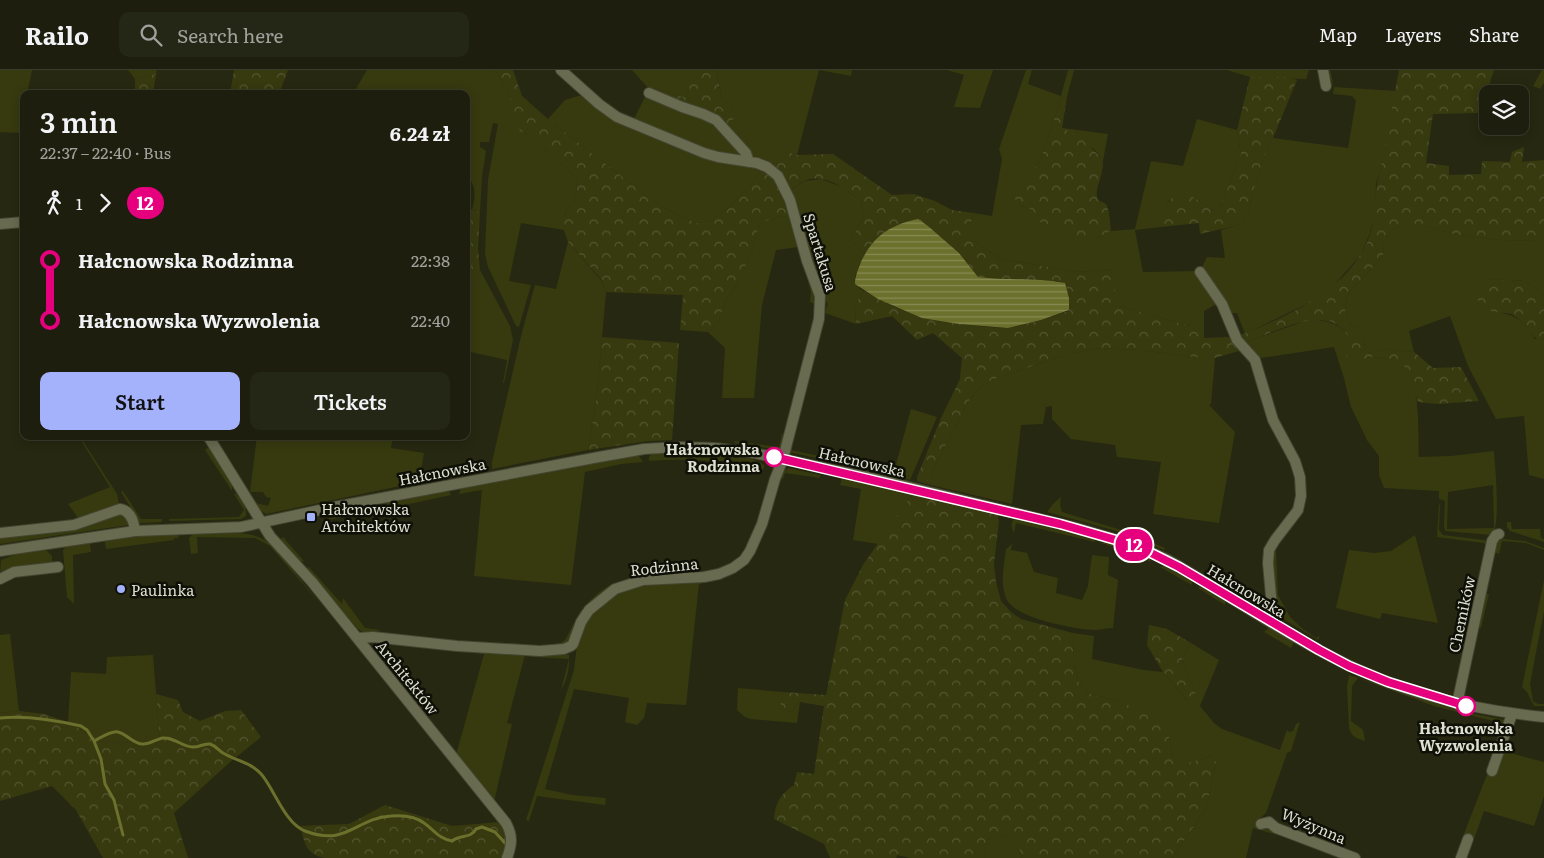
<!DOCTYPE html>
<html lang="en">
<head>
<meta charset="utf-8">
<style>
  :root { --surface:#1d1e0d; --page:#252716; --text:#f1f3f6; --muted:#a0a29d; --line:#3b3c2e; --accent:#a4b2fc }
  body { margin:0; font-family:Literata,serif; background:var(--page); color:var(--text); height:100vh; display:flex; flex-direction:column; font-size:19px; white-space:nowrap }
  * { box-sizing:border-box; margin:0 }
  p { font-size:16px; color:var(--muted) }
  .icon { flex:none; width:28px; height:28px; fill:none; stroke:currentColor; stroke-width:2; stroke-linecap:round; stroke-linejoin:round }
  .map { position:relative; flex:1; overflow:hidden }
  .sheet { position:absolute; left:20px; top:20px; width:450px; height:350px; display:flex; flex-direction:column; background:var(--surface); border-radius:10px; box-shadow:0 2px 12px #0003,0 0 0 1px var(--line) }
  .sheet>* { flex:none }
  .badge { padding:0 10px; border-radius:16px; font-size:18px; line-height:32px }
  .controls { position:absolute; left:1479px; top:15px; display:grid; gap:10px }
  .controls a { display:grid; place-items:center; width:50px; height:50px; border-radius:10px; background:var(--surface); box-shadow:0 2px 12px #0003,0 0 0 1px var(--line); font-size:25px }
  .map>.badge { position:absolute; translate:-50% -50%; box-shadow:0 0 0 2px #fff }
  .legs { display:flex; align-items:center; gap:8px; height:55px; padding:0 20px; font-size:16px }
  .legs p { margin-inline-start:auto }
  .head { display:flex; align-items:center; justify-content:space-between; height:85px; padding:0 20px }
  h1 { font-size:28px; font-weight:600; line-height:38px }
  .cta { display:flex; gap:10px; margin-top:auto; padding:10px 20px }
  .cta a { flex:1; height:58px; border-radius:10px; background:var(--accent); color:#111; font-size:20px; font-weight:600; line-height:58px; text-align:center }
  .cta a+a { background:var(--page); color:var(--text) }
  ul { padding:0 20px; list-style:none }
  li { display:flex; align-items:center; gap:18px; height:60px; font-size:19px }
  li i { display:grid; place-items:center; width:8px; height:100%; margin:0 6px; background:currentColor }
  li i::after { content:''; width:12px; height:12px; margin:-6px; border:4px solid; border-radius:50%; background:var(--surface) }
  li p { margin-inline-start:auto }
  li:first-child i { background:linear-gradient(#0000 50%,currentColor 0) }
  li:last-child i { background:linear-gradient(currentColor 50%,#0000 0) }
  header { display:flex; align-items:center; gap:30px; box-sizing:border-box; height:70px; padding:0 25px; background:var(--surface); border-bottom:1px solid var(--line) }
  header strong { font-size:24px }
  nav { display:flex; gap:28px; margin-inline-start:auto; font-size:18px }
  .search { width:350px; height:45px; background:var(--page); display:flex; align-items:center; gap:12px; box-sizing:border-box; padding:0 18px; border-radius:10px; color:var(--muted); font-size:19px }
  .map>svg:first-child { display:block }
  .green { fill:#373a0f; fill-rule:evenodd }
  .forest { fill:url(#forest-crowns) }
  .water { fill:url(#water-rules) }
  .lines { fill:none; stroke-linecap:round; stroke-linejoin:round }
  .stream { stroke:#6c702d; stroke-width:3 }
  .minor-casing { stroke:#444530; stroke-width:12 }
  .tertiary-casing { stroke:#444530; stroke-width:12 }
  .minor { stroke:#686b50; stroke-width:10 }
  .tertiary { stroke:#686b50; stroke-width:10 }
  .line-1-casing { stroke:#fff; stroke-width:11 }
  .line-1 { stroke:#e6007e; stroke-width:8 }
  .stop-1-dot { fill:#fff; stroke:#e6007e; stroke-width:2.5 }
  .poi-dot { fill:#a4b2fc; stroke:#0f1007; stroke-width:2 }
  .labels { text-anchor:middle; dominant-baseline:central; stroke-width:5; stroke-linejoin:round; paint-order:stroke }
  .street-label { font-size:15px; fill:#dddfd1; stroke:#0f1007 }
  .stop-label { font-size:15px; font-weight:bold; fill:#dddfd1; stroke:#0f1007; text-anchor:end }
  .poi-label { font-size:15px; fill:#dddfd1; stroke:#0f1007; text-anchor:start }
</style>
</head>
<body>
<header>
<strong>Railo</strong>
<div class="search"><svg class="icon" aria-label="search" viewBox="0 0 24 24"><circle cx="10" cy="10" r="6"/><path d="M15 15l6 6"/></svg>Search here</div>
<nav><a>Map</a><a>Layers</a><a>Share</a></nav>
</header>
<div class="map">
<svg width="1544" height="788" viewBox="0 0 1544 788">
  <defs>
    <pattern id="forest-crowns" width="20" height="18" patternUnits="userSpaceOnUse" patternTransform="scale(1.25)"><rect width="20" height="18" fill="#373a0f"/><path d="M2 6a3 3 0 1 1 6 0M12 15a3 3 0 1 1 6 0" fill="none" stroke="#545631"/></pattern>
    <pattern id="water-rules" width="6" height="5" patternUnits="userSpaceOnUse" patternTransform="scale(1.25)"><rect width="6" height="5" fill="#6c702d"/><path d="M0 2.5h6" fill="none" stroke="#878b54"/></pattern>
  </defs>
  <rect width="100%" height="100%" fill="#272811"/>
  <path class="green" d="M0,0H32L27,24H24V45L21,63L0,62Z
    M128,0H157L156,4L135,9Z
    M367,0H495L510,26V40L521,62L530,65L576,108L577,120L574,131L567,138L564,147V160L521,153L509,211L531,215L519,257L516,256L488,197L485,184L488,110L498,54L493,53L489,72H480V77L486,81L482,107L480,143L472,139C476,125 476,115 466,104V24H353Z
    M632,0H686V18L689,23L687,27C674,27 661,16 649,19Z
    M717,0H852L851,6L819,0L797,85L789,82L764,94L751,85L729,59L734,39L721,26Z
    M947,0H993L980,38L954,37L964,5Z
    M1026,0H1032L1028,14L1061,26L1068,0H1074L1067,27L1062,26L1040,92L1018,114L1019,135L1033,140L1094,170L1111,161L1135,159L1151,91L1183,96L1197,49L1237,60L1241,84L1220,137L1214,141L1195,128L1168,131L1161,157L1135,160L1143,202L1198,201L1218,233L1204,241V256H1190L1115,235V199L1077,202L1001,189L970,168V156L974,143L992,146L1002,89L999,79Z
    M1227,0H1309L1306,9L1250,7Z
    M1327,0H1330L1334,17L1396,21L1380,101L1376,114L1375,141L1370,163L1361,185L1333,216L1313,231L1245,264L1237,243H1229L1201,199L1207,187L1225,188L1221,160L1235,156L1248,143L1258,104L1265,85L1273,68L1348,78L1356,31L1352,26L1333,24L1334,17Z
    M1542,0H1544V13L1540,19L1533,16Z
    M585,24L627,54L762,97L757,107L730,137L710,151L696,153L660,136L548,49L565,30Z
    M646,25L710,48L744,87H729L633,51Z
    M1062,58L1108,64L1103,91L1095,80Z
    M821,109L842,117L861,131L864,147L851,170L865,184L855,207L859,218L864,221L855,234L856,254L825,243L828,234L822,226L789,121L804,111Z
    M792,145L815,219V234L810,232L811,222L798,177L776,180L762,235L754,328H722L725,278L708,262L717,255L726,230L740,209L752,181L759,155L770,149Z
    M1403,156H1427L1452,164L1499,170L1544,171V225L1526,211L1487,209L1493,242C1518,245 1521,249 1535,269L1544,268V409L1529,405L1524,346L1496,349L1468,296L1450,246L1409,261L1414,282L1384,279L1372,283L1366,282L1364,272L1355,257L1348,251L1345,239L1347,225L1383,186L1384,173L1391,160Z
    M568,172L602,211L606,222L597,324L588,380L492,399V392L521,266L535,215L556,219Z
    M480,200L510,256L513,270L504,313H503L507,290L466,281V215L476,212Z
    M1310,249C1346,252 1347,263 1362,292L1369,287C1380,288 1393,288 1403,294C1421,306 1418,367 1419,387L1451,386L1494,381C1495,395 1501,456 1492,465L1445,461L1444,456L1445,431L1439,429V421L1384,418L1379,405V386L1367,370L1351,337L1344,308L1334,277L1261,288L1244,273ZM1493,415L1494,458L1447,459L1448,422Z
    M1100,278L1141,280L1201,288H1215L1211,334L1209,335L1235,362L1219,453L1153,444L1161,392L1117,387L1115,375L1071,369L1052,349V336L1046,337L1043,354L1021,355L1012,434L926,414L968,332L979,318L992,310L1068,284Z
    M911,339L937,347L910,410L881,403V399L894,402Z
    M799,347L791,380L846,392L844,394L789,382L797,348Z
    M782,364L786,368L780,380L735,373L734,371L779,377Z
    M257,366H393L391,378L424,383L419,412L266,444L260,440L256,433L268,436L271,428L266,427L263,422H250Z
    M83,371L117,424L119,435H116L79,449L68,434L110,417L82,372Z
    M209,377L232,414V421L205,380Z
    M689,382C713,383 746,382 764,395V398L762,401L757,395C721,391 685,388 649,391V387L652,384Z
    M635,385L639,386L643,392L621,394L585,402L571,515L474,506L482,420L459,424L461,418Z
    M850,392L852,393L877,398L875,402L850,396Z
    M788,398L820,405V408L785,403L783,409L779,407Z
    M843,406L913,423L878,474L853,470L861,419L840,415Z
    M123,421L141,449H162V452L140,453L121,422Z
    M449,421L451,425L386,439L387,432Z
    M234,424H236C242,430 247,437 246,446L241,449L169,451V449L239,447L244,440Z
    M1061,427L1060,435L1062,442L1131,463L1165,478L1164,480L1127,464L1047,442L1054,433Z
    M1439,434L1440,435L1439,460L1443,465L1484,470L1486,471L1487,476L1484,473L1437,467Z
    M353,440L355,445L322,451V450L340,445L341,442Z
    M115,444H123L129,451L128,455L0,474V466Z
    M1015,448L1095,469V472L1016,453L1014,463C1011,456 1010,453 1015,448Z
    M1507,452H1511L1512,459H1540L1541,468L1544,469V472L1510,461L1507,457Z
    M239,463C253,464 262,467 273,476L323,537L270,476L261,471L255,468L197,467L198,483L191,484L189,468L193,464Z
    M158,464H177L179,468H174V470L106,479L105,472L108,470Z
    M1415,465L1438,553L1382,543L1380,549L1336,538L1349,480L1374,483L1391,481Z
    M283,467L304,491L299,492L279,471Z
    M1503,469L1525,471L1544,478V480L1526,473L1502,471L1499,484L1493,482L1497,472Z
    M1105,471L1150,488L1151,492L1105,474H1102Z
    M86,473L90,474L91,482L73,485L74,534L67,527L63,480L66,477Z
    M1012,474L1011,480L1027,483L1034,502L1058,508L1056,523L1082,530L1088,516L1092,485L1109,487L1108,505L1118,510L1113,558C1106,558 1100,560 1094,560C1074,559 1013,548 1006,528C1000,513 1004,495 1006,479Z
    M46,480L52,486V493L0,506L1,490L17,484Z
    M1276,480L1278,525L1290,547L1303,559L1316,568L1320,566L1318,570L1285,550L1279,540H1277C1271,522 1270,500 1273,481Z
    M743,493L745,496C732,507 715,511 699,514L686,635L647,633L644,648L637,655L625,652L629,628L574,619L545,719L572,725L606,728L605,735L537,726L529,751L526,750L574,600L577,575L587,549L614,523L632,516L668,511Z
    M1166,495L1192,511V515L1160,497Z
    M308,496L342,534L343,528L365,558L380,560C371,564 365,564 357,558L310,504L308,500Z
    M636,499L640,500L637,507L588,536L586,535C592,528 599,522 607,517C616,512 633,512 636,499Z
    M1214,506L1263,535L1262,537L1214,508Z
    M1544,510V541L1530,614L1533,631L1538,634H1544V636H1534L1527,622L1522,617Z
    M1201,516L1225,530V535L1198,518Z
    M1485,524H1489L1481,558H1478Z
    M581,540L583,543L569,573L559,577L508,576V573C523,574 553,580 565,570Z
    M1270,557L1294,572L1291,578L1264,562Z
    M1073,563L1094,566L1092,589L1144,600L1163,602L1188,632L1195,634L1197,627L1182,590L1191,573L1219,590L1200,636L1214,653L1222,659L1280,680L1287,660L1289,662L1293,661L1296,654L1300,652L1291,681L1287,683L1266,743L1259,749L1258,752L1288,768L1253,758L1246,788H1172L1206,739L1216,692L1211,686L1184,695L1173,688L1169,667L1121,632L1088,623L1078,611L1074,590Z
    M10,564L19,641L0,643V565Z
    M461,581L525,585L507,653L512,654L494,732L456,685L484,584Z
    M533,583H563L569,585C570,596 567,611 561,620L569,589L532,587Z
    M153,585L160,673L102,672L68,652L71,602L106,604L107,587Z
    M1349,605L1465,642L1505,650V654L1434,636L1358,608L1352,616L1351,651L1363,660L1365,671C1356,668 1352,667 1349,658L1347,617Z
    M738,618L783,622L781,639L792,642L797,633L800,632L797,653L751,649L745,647L737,640Z
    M1503,681L1544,692V726L1534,756L1484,741L1474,769L1467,767L1462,769L1488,702Z
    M998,765L1016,768L1022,788H984L987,770Z"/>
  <path class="forest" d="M234,0H288L279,24H230Z
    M495,0H513L522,26L548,49L660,136L696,153L710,151L730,137L757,107L762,97L772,103L792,145L770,149L759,155L752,181L740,209L726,230L717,255L708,262L680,260L683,225L606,222L602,210L568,172L564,160V147L567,138L574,131L577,120L576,108L530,65L521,62L514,54L510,40V26Z
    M686,0H717L721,26L734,39V47L729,59L649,19C661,16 674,27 687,27L689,23L686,18Z
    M1399,0H1494L1480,43L1433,44L1426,93L1449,96V105L1481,104L1482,91L1510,92L1512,82L1524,77L1522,92L1544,90V171L1499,170L1452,164L1427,156H1403L1391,160L1384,173L1383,186L1347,225L1345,239L1348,251L1361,263L1364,272L1366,282L1372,283L1384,279L1414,282L1433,298L1461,297L1479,331L1437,334L1418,332C1408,296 1409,289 1369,287L1362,292L1346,286L1349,267C1346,264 1344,260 1341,258C1318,236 1269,265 1244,273L1240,265C1288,247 1356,216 1371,161C1376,141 1374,120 1380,101Z
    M156,4L153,24H135V9Z
    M1250,7H1287L1297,10L1273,68L1265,85L1258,104L1248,143L1235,156L1200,164L1199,153L1161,157C1163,149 1164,137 1169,131C1181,114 1202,133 1214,141L1220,137L1241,84L1237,60Z
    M1062,26L1067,27L1062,58C1079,66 1092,76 1103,91C1102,97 1102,104 1100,109C1098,117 1095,121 1098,130L1106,134L1109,142L1111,161L1094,170L1082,171L1040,152L1033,140L1019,135L1014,127L1018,114L1040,92Z
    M789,82L797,85L833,84L892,125L914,124L935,131L952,140L974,143L970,156V168L1001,189L1077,202L1115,199V235L1190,256H1204V268L1231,267L1242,280L1215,288H1201L1141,280L1100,278L1068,284L992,310L979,318L968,332L926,414L917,411V407L941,348L960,309L962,288L933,263L917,270L892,246L856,254L855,234L864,221L895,237L959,254L988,257L1008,258L1041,250L1069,241V228L1065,214L1057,211L995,209L978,207L959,183L928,156L873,172L865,184L851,170L864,147L861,131C845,119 823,101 802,112C798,115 793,118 789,121L764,94L777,83Z
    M472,139L480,143L478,178L480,200L476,212L466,215V143Z
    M1487,209L1526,211L1544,225V268L1541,271C1529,267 1525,251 1513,245C1507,242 1500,244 1493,242C1482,238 1477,231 1473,220L1477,213Z
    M602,267L679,273L672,370L648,371L588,380L597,324Z
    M913,423L997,442L999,452L994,493L996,512L1001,531L1011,542L1021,549L1073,563L1074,590L1078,611L1088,623L1121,632L1156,648L1169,667L1173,688L1184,694L1212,686L1216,692L1206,739L1172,788H1022L1016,769L999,765L987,770L984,788H911L897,785L896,788H830L824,774L774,749C776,731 780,725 794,715L797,702L814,704L824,636L800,632L797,633L792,642L780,639L783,622L826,625L845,530L863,495Z
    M1149,555L1167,559L1191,573L1182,590L1197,627L1196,634L1189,633L1163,602L1147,575Z
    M156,624L178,630L183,642L200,651L225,641L241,640L261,667L230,692L174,743L188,788H103L76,740L52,716L0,731V643L19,641L44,644L68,652L102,672L160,673Z
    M385,735L452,756L500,752L507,763L505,788H325C305,784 305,773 300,756L349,754Z"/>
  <path class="water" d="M918,149L928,156L959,183L978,207C1007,211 1036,207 1065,213L1069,228V240L1041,250L1008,258L959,254L922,248L878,229L855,214C855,206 858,200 861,192C873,166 890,155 918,149Z"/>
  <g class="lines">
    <path class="stream" d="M0,648C27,645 55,650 81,656L87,660L94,671C100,668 112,660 118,662C127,664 132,673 142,674C149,675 156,669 163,668C174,667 183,677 192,677C199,678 203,673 210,674C216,676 218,680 223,683C236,691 251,692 262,705C275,721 285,753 305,761C348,777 355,748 391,746C402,745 415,746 424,753C434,760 439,769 452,771C460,764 471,769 476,759L482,757L495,762L505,773
      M94,671L101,689L105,714L114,730L123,765"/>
    <g class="minor-casing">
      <path id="minor" d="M1323,0L1326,16
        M649,23L682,37L703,44L716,50L746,83L749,92
        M0,154L24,152
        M1200,202L1222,234L1237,270L1255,290L1273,350L1295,391L1300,407L1301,426L1298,440L1275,470L1269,480L1268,493L1272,537L1267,549
        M208,366L270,466L312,512L506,753C513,766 512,774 507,788
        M0,463L74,455L120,439C131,441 134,452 135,461
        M0,509L14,502L58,497
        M358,568L373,567L457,576L540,581L564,579L571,576L573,574L581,552L589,540L615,519L643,510L704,507L719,504L733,498L744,490L750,481L762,454L775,409L783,389L819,249L820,226L807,191L790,130L778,106L767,97L757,93L718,87L704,83L617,47L599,34L561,0
        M1457,634L1492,471L1496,465L1499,464
        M1492,701L1512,644
        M1261,754L1269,752L1276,758L1355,788
        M1461,788L1468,769"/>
    </g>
    <g class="tertiary-casing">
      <path id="tertiary" d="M0,481L135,461L241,457L329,438L599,387L644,379L679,377L715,378L754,383L876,409L1077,458L1137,476L1168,490C1224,522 1278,560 1336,589C1400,622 1472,640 1544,647"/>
    </g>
    <use href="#minor" class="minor"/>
    <use href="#tertiary" class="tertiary"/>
  </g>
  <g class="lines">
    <g class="line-1-casing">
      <path id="line-1" d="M774,387L1060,454L1137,476L1179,497L1319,580L1349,596L1388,612L1466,636"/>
    </g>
    <use href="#line-1" class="line-1"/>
  </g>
  <g class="stop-1-dot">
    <circle cx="774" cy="387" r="9"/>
    <circle cx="1466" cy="636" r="9"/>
  </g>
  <g class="poi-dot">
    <rect x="306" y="442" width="10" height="10" rx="2.5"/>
    <circle cx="121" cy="519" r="5"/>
  </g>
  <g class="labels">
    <g class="street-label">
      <text transform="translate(821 182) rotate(73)">Spartakusa</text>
      <text transform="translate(862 391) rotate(13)">Hałcnowska</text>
      <text transform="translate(442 401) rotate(-11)">Hałcnowska</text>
      <text transform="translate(664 496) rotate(-6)">Rodzinna</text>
      <text transform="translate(1247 520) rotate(31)">Hałcnowska</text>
      <text transform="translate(1461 544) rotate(-78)">Chemików</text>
      <text transform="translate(408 607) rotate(51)">Architektów</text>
      <text transform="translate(1314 755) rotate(23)">Wyżynna</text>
    </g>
    <g class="stop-label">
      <text x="760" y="378">Hałcnowska<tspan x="760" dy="17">Rodzinna</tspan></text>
      <text x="1466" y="657" text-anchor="middle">Hałcnowska<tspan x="1466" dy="17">Wyzwolenia</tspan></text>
    </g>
    <g class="poi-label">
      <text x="321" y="438">Hałcnowska<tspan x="321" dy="17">Architektów</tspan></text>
      <text x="131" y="519">Paulinka</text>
    </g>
  </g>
</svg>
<div class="controls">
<a><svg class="icon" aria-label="layers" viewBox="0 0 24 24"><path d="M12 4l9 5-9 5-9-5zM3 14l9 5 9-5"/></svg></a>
</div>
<b class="badge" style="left:1134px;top:475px;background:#e6007e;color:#fff">12</b>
<section class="sheet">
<div class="head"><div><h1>3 min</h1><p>22:37 – 22:40 · Bus</p></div><b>6.24 zł</b></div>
<div class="legs"><svg class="icon" aria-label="walk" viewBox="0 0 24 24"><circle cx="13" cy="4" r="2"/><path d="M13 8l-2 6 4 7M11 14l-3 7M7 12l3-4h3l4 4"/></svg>1<svg class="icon" aria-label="forward" viewBox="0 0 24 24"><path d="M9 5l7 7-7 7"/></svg><b class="badge" style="background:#e6007e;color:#fff">12</b></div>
<ul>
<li><i style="color:#e6007e"></i><b>Hałcnowska Rodzinna</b><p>22:38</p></li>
<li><i style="color:#e6007e"></i><b>Hałcnowska Wyzwolenia</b><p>22:40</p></li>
</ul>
<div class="cta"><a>Start</a><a>Tickets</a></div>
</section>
</div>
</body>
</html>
